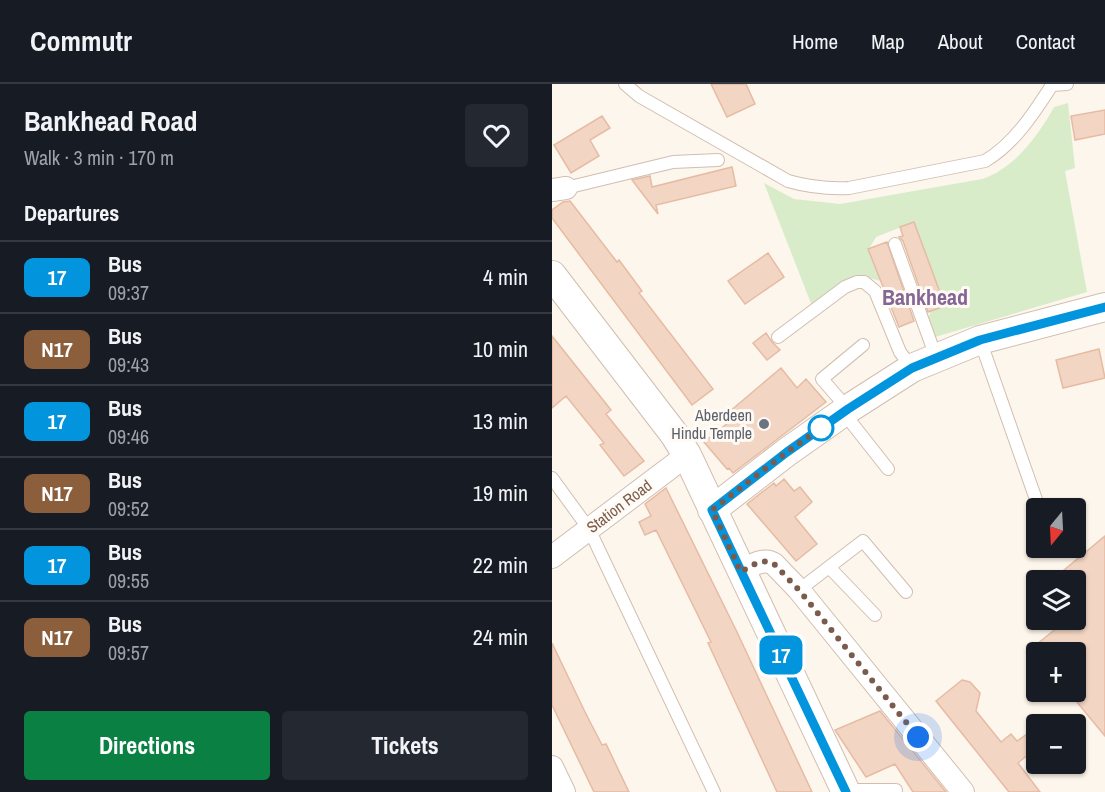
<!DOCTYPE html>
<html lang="en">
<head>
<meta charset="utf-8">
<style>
  :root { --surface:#171b24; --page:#242831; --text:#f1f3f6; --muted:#9ea1a6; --line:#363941; --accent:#0b8043 }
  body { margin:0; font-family:"Archivo Narrow",sans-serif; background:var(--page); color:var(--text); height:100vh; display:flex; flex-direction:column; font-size:22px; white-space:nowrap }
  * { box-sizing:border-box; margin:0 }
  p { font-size:20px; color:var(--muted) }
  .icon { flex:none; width:33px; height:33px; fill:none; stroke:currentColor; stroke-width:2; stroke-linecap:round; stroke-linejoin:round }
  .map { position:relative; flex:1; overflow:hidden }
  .drawer { display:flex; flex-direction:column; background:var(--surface); width:552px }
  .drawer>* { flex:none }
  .badge { padding:0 12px; border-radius:9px; font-size:21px; line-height:39px }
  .needle { width:39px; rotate:198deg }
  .controls { position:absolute; left:474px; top:414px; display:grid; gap:12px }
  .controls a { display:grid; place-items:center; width:60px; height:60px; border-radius:6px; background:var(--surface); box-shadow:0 2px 4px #0004; font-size:30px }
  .you { position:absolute; width:30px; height:30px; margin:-15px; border:4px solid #fff; border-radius:50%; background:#1a73e8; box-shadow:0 0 0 9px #1a73e833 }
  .map>.badge { position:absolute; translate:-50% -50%; box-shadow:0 0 0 3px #fff }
  h2 { padding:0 24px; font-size:22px; line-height:54px }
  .round { display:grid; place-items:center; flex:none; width:63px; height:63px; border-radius:6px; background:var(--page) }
  .overview { display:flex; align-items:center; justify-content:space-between; height:102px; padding:0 24px }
  h1 { font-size:28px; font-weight:800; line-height:45px }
  .action { display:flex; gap:12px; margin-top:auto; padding:12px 24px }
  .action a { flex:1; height:69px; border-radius:6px; background:var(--accent); color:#fff; font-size:24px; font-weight:800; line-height:69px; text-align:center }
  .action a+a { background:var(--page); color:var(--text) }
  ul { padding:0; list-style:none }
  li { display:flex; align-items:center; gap:18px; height:72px; padding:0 24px; border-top:2px solid var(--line) }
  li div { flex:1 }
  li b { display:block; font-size:22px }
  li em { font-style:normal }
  li .badge { min-width:66px; font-weight:700; text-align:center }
  header { display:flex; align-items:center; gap:36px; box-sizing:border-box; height:84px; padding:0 30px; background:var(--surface); border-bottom:2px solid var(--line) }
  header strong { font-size:28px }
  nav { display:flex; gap:33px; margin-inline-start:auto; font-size:21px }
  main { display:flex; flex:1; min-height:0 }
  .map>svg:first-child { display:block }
  .green { fill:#d8ecc9 }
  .building { fill:#f3d5c3; stroke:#e6bba3; stroke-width:1.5 }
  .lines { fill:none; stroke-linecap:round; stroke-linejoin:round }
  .service-casing { stroke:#d1beb0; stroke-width:14 }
  .minor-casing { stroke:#d1beb0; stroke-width:24 }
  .tertiary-casing { stroke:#d1beb0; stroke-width:30 }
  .service { stroke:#fff; stroke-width:12 }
  .minor { stroke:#fff; stroke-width:22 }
  .tertiary { stroke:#fff; stroke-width:28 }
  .line-casing { stroke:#fff; stroke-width:14 }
  .line { stroke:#0295dd; stroke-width:9 }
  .walk { stroke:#7a5c4d; stroke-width:6; stroke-dasharray:0 10.8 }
  .worship-dot { fill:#6b7280; stroke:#fffaf3; stroke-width:2 }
  .stop-dot { fill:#fff; stroke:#0295dd; stroke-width:3 }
  .labels { text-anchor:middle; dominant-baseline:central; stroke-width:6; stroke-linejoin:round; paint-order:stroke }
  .worship-label { font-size:16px; fill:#5b616d; stroke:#fffaf3; text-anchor:end }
  .street-label { font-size:16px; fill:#7a5c4d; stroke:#fffaf3 }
  .district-label { font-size:22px; font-weight:bold; fill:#846695; stroke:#fffaf3 }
</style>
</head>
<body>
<header>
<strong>Commutr</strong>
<nav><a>Home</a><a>Map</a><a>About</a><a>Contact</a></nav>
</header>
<main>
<section class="drawer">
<div class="overview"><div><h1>Bankhead Road</h1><p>Walk · 3 min · 170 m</p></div><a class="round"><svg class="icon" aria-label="heart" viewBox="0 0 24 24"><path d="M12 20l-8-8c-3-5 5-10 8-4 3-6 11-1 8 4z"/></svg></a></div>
<h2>Departures</h2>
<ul>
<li><span class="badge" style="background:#0295dd;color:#fff">17</span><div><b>Bus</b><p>09:37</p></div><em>4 min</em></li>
<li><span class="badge" style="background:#8b5e3c;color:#fff">N17</span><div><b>Bus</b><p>09:43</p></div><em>10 min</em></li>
<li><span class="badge" style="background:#0295dd;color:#fff">17</span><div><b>Bus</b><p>09:46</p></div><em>13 min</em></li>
<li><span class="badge" style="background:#8b5e3c;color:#fff">N17</span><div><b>Bus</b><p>09:52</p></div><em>19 min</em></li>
<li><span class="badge" style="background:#0295dd;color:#fff">17</span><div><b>Bus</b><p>09:55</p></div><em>22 min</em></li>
<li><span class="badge" style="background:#8b5e3c;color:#fff">N17</span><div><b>Bus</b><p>09:57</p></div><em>24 min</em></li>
</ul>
<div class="action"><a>Directions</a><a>Tickets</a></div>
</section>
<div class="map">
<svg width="553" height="708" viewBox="0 0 553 708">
  <rect width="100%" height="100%" fill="#fdf6ec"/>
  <path class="green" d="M516,19L523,84L513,87L535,208L383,253L374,238L379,227L393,221L362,138L324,153L317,165L329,197L313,193L260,222L212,99L242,115L288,120L430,95C462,85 486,52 502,23Z"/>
  <path class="building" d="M159,0H194L203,20L175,33Z
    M553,26V50L523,56L519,32Z
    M50,32L58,44L38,56L47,72L19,89L2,61Z
    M180,83L184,102L104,121L106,130L80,96L98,92L100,103Z
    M18,117L65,178L67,176L90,207L87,209L161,305L140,321L0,134V126L11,118Z
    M362,138L393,222L376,228L351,157L347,153L351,152L348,143Z
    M335,158L362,237L347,243L316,165Z
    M216,169L232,193L193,220L176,197Z
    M214,249L220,258L228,266L215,276L201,259Z
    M0,252L59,326L54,330L92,377L72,392L48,361L52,359L14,312L0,324Z
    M547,265L553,294L511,304L504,276Z
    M229,284L245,304L254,295L274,318L181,389L177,384L175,385L152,358L182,334L177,328Z
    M232,395L242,407L248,403L260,418L243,433L265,460L244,477L195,420L222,399L224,402Z
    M114,404L184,546L260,708H225L156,559L159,558L104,446L93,451L87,438L99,432L93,420Z
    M553,452V652L524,617V568H475L515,536H524V496H500Z
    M0,559L33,628L50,661L54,660L77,708H42L0,621Z
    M410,596L418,598L428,609L424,627L449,658L459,650L465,657L478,648L484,657V664L466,679L488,708H457L384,617Z
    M328,627L394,708H361L343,680L314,693L283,646Z"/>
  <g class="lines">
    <g class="service-casing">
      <path id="service" d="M73,0L87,12L236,97C257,103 275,105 297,104L433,77C462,60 482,29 500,1L515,0
        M14,104L121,78L166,76
        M343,160L384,273
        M226,253L293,203L305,198H312L323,207L348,268L360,284
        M428,256L487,424
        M296,325L270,295L311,261
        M291,328L336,385
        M0,394L37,445L162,708
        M277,483L323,531
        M247,506L311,457L354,508
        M293,706H344"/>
    </g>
    <g class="minor-casing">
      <path id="minor" d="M0,106L14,104
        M0,473L135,371
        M189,488C199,482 211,473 222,480L247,506L411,708
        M0,683L12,708"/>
    </g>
    <g class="tertiary-casing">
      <path id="tertiary" d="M0,191L122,350L135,371L294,708
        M160,426L235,368L296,325L360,284L428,256L553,223"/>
    </g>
    <use href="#service" class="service"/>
    <use href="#minor" class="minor"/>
    <use href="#tertiary" class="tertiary"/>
  </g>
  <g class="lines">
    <g class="line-casing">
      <path id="line" d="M294,708L160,426L235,368L296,325L360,284L428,256L553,223"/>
    </g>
    <use href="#line" class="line"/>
    <path class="walk" d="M269,344L276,339L235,368L160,426L189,488C199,482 211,473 222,480L247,506L366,653"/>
  </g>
  <circle class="worship-dot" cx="212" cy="340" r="6"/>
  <circle class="stop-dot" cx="269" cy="344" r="12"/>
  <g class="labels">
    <g class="worship-label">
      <text x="200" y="331">Aberdeen<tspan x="200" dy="18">Hindu Temple</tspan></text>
    </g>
    <g class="street-label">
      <text transform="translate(67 422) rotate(-37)">Station Road</text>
    </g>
    <g class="district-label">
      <text x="373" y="213">Bankhead</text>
    </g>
  </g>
</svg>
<div class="controls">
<a><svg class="needle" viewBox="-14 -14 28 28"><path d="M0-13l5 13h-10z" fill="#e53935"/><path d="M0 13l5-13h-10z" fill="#9ea1a6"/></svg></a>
<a><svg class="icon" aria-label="layers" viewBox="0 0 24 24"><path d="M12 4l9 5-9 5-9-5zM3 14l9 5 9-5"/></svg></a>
<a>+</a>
<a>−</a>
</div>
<div class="you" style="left:366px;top:653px"></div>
<b class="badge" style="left:229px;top:571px;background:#0295dd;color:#fff">17</b>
</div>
</main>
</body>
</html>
